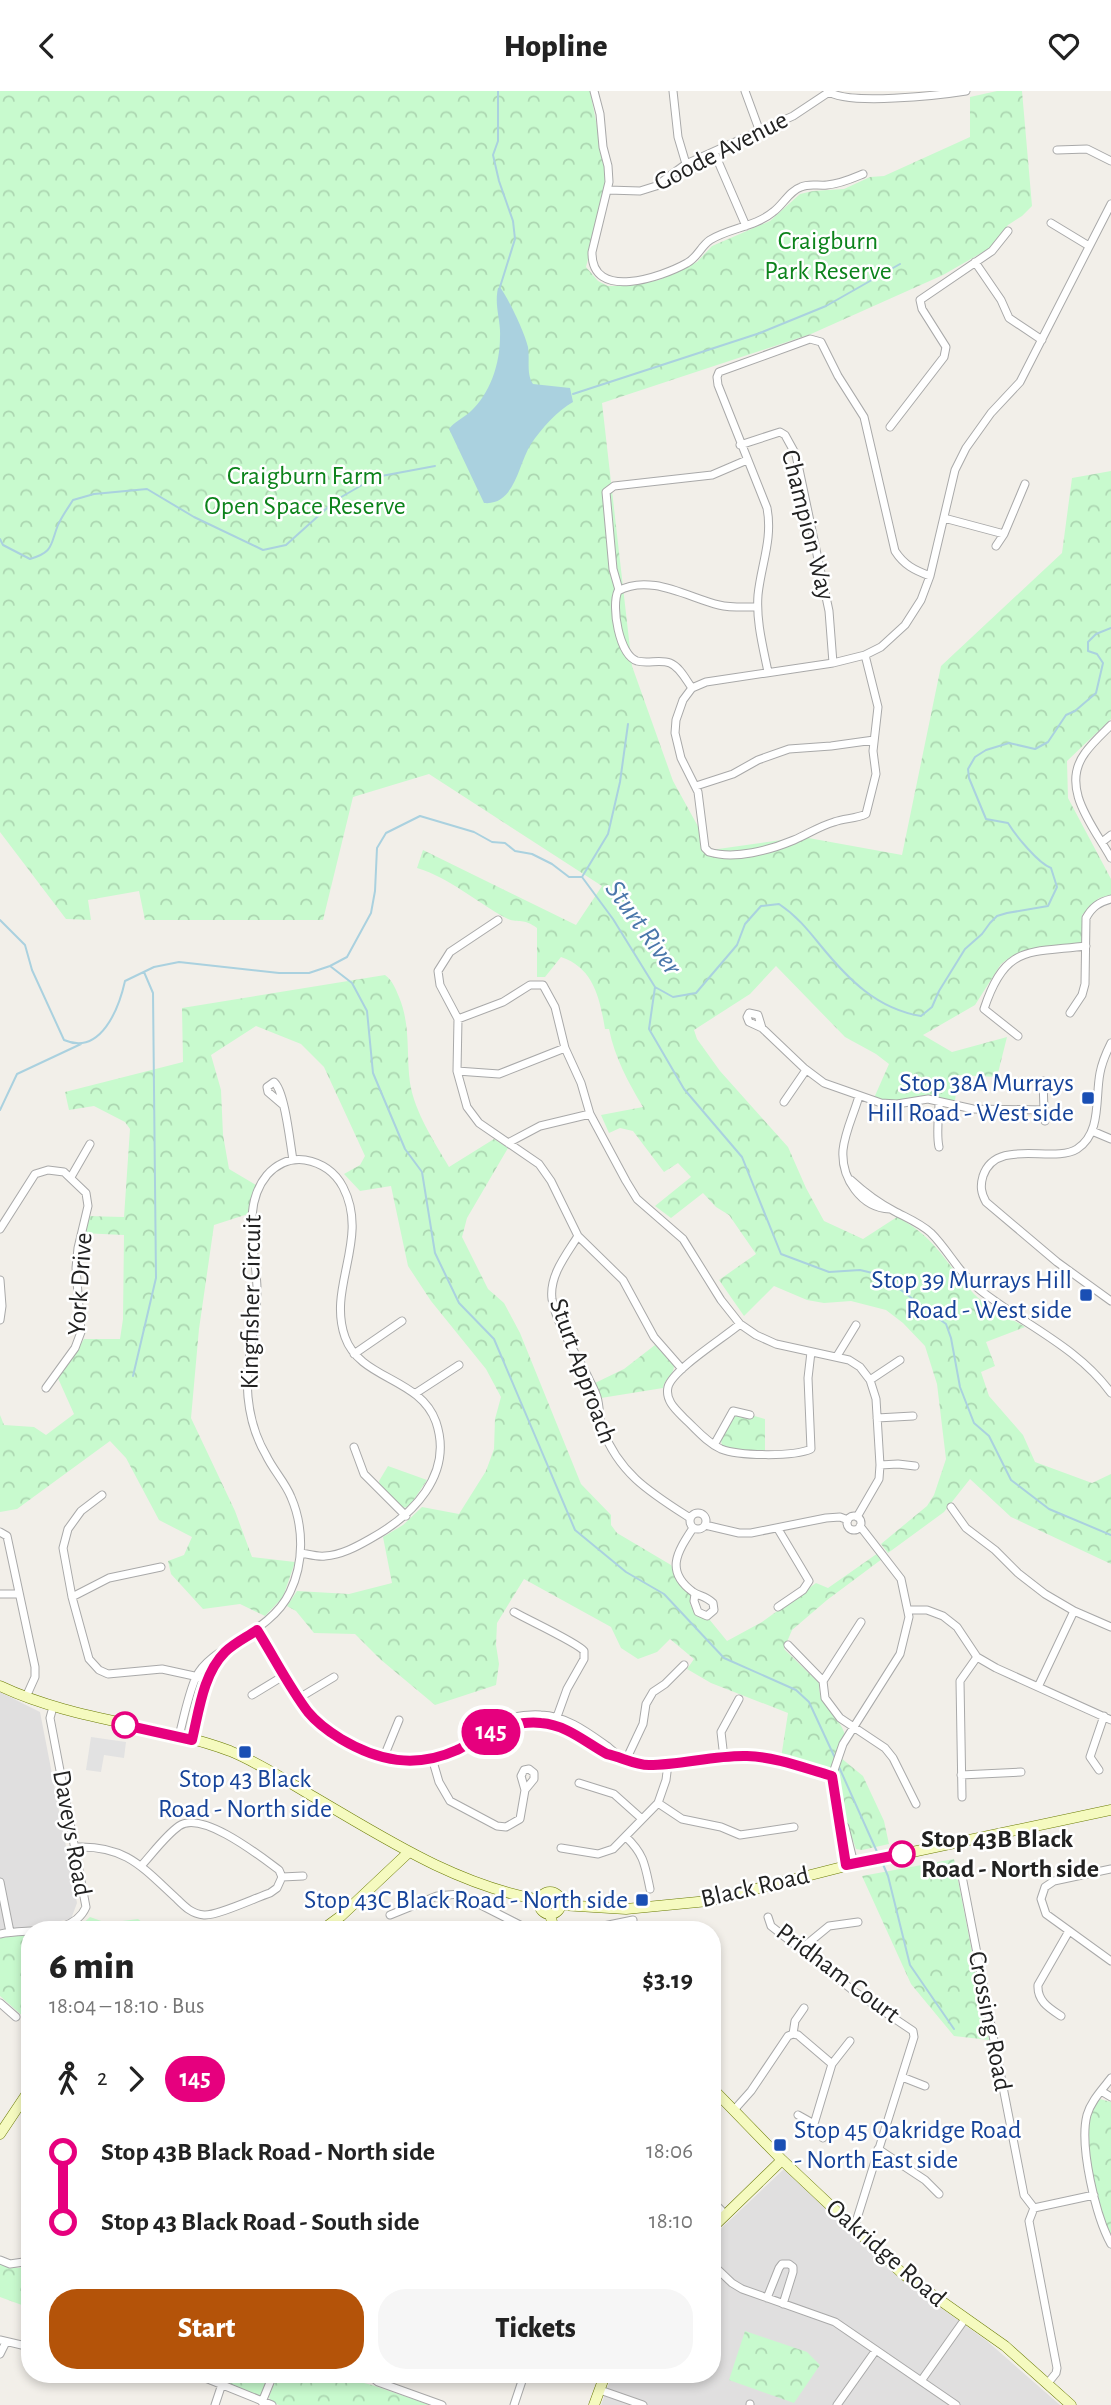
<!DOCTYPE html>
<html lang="en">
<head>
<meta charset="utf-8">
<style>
  :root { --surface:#fff; --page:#f6f6f6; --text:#222; --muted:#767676; --accent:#b45309 }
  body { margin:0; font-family:"Alegreya Sans",sans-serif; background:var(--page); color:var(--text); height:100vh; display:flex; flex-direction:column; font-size:26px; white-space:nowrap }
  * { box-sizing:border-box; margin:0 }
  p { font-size:23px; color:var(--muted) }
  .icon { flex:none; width:38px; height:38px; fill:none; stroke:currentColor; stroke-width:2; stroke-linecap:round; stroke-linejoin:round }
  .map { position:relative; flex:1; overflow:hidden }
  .panel { position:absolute; left:21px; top:1830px; width:700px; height:462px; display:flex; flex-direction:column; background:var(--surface); border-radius:28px; box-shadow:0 4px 10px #0003 }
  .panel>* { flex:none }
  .badge { padding:0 14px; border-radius:23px; font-size:24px; line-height:46px }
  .map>.badge { position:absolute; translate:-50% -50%; box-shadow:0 0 0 4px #fff }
  .legs { display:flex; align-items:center; gap:10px; height:77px; padding:0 28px; font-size:23px }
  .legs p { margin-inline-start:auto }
  .overview { display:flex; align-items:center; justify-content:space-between; height:119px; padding:0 28px }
  h1 { font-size:38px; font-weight:800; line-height:52px }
  .primary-button { display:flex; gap:14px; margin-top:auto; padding:14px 28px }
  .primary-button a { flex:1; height:80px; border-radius:28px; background:var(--accent); color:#fff; font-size:28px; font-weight:800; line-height:80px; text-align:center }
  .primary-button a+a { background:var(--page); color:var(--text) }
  ul { padding:0 28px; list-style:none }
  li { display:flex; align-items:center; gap:24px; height:70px; font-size:26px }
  li i { display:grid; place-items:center; width:10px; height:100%; margin:0 9px; background:currentColor }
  li i::after { content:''; width:18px; height:18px; margin:-9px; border:5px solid; border-radius:50%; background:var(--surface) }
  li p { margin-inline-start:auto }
  li:first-child i { background:linear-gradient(#0000 50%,currentColor 0) }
  li:last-child i { background:linear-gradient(currentColor 50%,#0000 0) }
  header { display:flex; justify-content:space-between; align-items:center; height:91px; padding:0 28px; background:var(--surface); font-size:32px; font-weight:800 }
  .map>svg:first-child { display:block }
  .residential { fill:#e0dfdf }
  .park { fill:url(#park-crowns) }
  .parking { fill:#e2e2e2 }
  .water { fill:#aad1df }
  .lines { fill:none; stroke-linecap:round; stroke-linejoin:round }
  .stream { stroke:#aad1df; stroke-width:2 }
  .street-casing { stroke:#a9a9a9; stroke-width:9 }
  .secondary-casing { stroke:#6b7c05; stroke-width:11 }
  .street { stroke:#fff; stroke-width:7 }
  .secondary { stroke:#f5fabf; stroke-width:10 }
  .line-1-casing { stroke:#fff; stroke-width:16 }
  .line-1 { stroke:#e6007e; stroke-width:10 }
  .transit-dot { fill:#1a4fb4; stroke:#fff; stroke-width:2.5 }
  .stop-1-dot { fill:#fff; stroke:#e6007e; stroke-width:3.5 }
  .labels { text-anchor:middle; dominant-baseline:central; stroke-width:5; stroke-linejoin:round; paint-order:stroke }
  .street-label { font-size:26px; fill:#222; stroke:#fff }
  .park-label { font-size:26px; fill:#0c831b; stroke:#fff }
  .transit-label { font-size:26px; fill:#164399; stroke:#fff; text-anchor:end }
  .stop-label { font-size:26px; font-weight:bold; fill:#222; stroke:#fff; text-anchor:start }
  .water-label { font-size:28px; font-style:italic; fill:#4a77aa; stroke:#fff }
</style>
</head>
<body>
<header><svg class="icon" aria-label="back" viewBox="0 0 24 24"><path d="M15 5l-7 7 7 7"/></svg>Hopline<svg class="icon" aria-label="heart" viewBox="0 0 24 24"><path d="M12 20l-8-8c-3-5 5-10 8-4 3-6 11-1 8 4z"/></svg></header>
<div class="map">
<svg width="1111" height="2314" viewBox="0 0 1111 2314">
  <defs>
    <pattern id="park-crowns" width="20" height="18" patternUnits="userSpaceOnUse" patternTransform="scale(1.75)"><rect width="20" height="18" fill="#c8face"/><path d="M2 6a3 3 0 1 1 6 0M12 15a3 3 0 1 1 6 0" fill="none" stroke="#acd6b1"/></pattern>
  </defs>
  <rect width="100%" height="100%" fill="#f2efe9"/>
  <path class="residential" d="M0,1601L40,1621L77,1812L71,1828L0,1841Z
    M784,2078L897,2185L987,2250L1060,2314H601L612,2284H712V2146Z"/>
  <path class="park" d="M0,0H590L606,81L605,101L586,176L598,190L608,195H628L659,189L697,171L712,155L770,130L800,103L813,100L844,98L870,86L884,85L970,46V6L997,0H1022L1032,115L1022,125L1008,134L990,157L943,184L811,243L602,312L632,575L673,690L711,759L803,746L902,764L941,575L1062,462L1072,387L1111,380V628L1067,670L1068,707L1111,788V804L1099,807L1082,824V852L1022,860L1012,865L1001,873L975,914L923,944L952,961L1007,946L997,986L958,984L955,1010L927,1005L889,1010L874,1007L889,973L876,963L845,946L776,875L750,903L694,939L697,948L720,980L788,1056L806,1097L824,1130L863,1148L897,1126C937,1147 945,1172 974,1203C987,1217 1009,1226 1025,1236L986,1251L995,1275L981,1281L989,1305L1023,1344L1035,1371L1092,1392L1111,1383V1473L1011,1426L970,1388L944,1421L888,1462L881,1453L927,1415L934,1404L946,1368L937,1293L925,1255L903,1232L886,1219L851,1210L824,1212L807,1209L774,1195L744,1225L719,1189L756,1163L729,1124L716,1116L703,1102L671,1127L655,1115L691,1086L678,1072L664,1081L633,1040L620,1037L609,1042L601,1024L643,1016C628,991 615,967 609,938H605C600,908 594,877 561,866L545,886H537V837C523,826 518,833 506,827C476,811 450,787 417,777L423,759L576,834L602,795L429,683L353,706L323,829H145L139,800L88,809L91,829L66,828L0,741Z
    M385,884C393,890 395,897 399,906C411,935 406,962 410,992C415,1022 434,1050 449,1076L494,1048L508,1057L467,1127L462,1146L488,1198L504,1212L520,1242L581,1393L611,1424V1434L617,1442L671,1474L678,1490L691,1504L690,1513L696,1525L709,1528L727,1550L762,1531L816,1492L828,1497L878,1462L882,1468L827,1509L792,1539L784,1558L819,1592C818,1617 840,1624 845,1644L835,1663L832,1677L824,1679L781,1667L788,1622L711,1592L687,1578L694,1568L670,1548L657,1561L638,1568L621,1557L611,1536L524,1488L497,1532L496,1554L499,1573L496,1594L435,1614L380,1568L355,1543L314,1542L296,1520L287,1515L297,1500L349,1503L392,1492L383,1446L403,1434L422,1416L459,1423L486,1380L494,1358L495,1328L501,1306L486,1278L431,1210L408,1175L391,1095L360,1100L344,1083L360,1074L365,1065L324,976L301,953L256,935L211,964L221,999L223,1044L229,1078L256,1094L248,1123L214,1134L199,1238L191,1327L235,1420L252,1466L295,1471L283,1506L265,1525L240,1513L203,1518L171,1483L168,1470L184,1464L192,1446L159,1429L126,1367L110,1350L17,1418L0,1421V1324L4,1334L34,1336L46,1344L74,1323L57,1285L70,1270L84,1248H120L123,1228L124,1144L81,1142L85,1125L124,1126L130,1038L125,1031L94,1015L69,1019L65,1001L183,971L182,917Z
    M655,1254L674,1275C674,1284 664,1288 663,1297L601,1307L595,1292L624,1278Z
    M737,1320L765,1328V1360L728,1358L722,1355L721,1349Z
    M388,1375L427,1389L409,1416L402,1417L380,1395L379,1390Z
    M841,1667L863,1685L884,1730L889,1753L862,1759L856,1758C849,1736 835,1712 837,1688C837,1681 840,1673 841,1667Z
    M954,1768L989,1949L954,1945L911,1893L862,1785Z
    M90,1826L107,1832L138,1828L152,1839H68L81,1834Z
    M30,1843V1948L23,1942L26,1928L0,1905V1847Z
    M1100,2008L1111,2011V2148L1105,2137C1098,2103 1074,2036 1100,2008Z
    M0,2173L18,2177L30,2174V2217L0,2206Z
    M745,2240L807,2261L820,2274L794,2312L729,2289Z
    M208,2284H270L264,2302L258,2305Z
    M277,2284H332L372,2294L430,2314H279L271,2311L269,2306Z"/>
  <path class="parking" d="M91,1646L126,1651L124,1667L104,1664L101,1681L86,1679Z"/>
  <path class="water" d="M500,196C509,209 524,240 528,256C530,268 526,283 533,293L570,297L573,311C557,320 541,338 531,353C518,373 515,415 484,412L449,338C454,331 463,327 470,321C490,303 500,273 500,246C501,229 494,215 498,197Z"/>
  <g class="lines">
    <path class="stream" d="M498,0V50L493,64L499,90L513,130L515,148L500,196
      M573,303L760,242L826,215L900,173
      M0,448L3,454L30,468C54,461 50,454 58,434C62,425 68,417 73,409L94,403L147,398L194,426L263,459L286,454L336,409L376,386L435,375
      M582,786L608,743L620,691L628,633
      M0,829L25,854L32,879L64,949C101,965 119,917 125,890L154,876L179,871L279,882H309L330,875L347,866L371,822L375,800L377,757L386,742L420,725L474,741L492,751L505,752L515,760L532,763L552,773L569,786H582L613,828L655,896L673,906L696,902L737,854L745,833L761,815L779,813C797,825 808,839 821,855C848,888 877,918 921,925L932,916L939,900L965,858L982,843L990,832L997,825L1007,822L1048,815L1057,796L1051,777C1038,772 1016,745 1008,732L986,728L969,687L968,678L975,666L986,659L1009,652L1035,658L1048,651L1066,624L1075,620L1096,602L1103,572L1097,563L1088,560V551L1096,543L1111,537
      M330,875L352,892L367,920L373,982L405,1058L422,1081L435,1162L459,1212L494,1248L575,1439L626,1481L664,1503L724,1567L796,1599L809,1611L835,1667
      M655,896L649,938L684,998L742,1066L781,1163L829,1181L860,1179L881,1184L946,1233L951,1247L960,1296L974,1332L989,1345L1011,1389L1049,1418L1111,1444
      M0,1019L17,983L81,953
      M133,1285L156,1187L153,902L144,881
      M839,1676L878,1763
      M882,1771L888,1785L910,1874L954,1938"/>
    <g class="street-casing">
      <path id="street" d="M594,0L600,23L603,56L608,75L609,91L592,161C591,211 662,186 687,172C697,167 701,155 710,149C729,137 755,136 773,121C783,114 789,100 801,96C809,92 818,95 827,94C840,93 851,88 863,83
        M673,0L678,46L686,73
        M745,0L760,41
        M828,0C846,15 941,4 966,0
        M1057,59L1087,58L1111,70
        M714,61L746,135
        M608,99L640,100L656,95L686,73L793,25L829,1
        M1051,132L1089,155
        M975,171L1001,209L1009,227L1042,249
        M890,336L944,266L946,256L922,218L920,209L992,160L1008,140
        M740,354L780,341L785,344L796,364L829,520L833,572
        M944,427L1004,443L1025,393
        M996,455L1004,443
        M619,499L613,478L606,401L614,395L712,384L747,369
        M865,564L878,616L873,660L876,683L866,723C855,728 845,727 834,731C820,735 808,743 794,749C770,759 735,769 709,761L705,757L698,701L681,667L675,642L676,629L683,609L692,597L706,591L833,572L865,564L881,556L905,534L921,509L930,485L955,379L966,357L991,322L1020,291L1111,113
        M768,581C763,556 756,530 758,504C761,474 773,448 767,417L718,294L717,286L719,281L810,248L821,251L838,285L864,326L895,460C904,474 914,479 930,485
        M692,597C686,589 680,576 670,572C660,568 648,573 637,570C619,564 611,515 618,500C650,482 689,507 719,514C731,517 745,516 757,516
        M1111,634C1102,643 1092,652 1085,662C1059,697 1094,736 1111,767
        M696,695L733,683L758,669L789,658L831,655L874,649
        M1102,751L1111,744
        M498,829L450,861L438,880L440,894L458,928L457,980L467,1016L479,1032L539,1073L551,1090L578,1145L623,1189L654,1246L682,1278
        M1070,922L1082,904L1085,893L1086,827C1092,816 1099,811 1111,808
        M458,928L503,911L530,894H543L555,916L565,957L581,992L590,1023L626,1090L637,1108L683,1148L721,1209L740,1233L756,1244L776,1253L849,1269L860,1276L870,1289L876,1308L880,1374L879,1388L857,1426
        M762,937L758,924L749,922L747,926L749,931L762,937L804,977L824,992L881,1012L897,1013L928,1008L973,1018L1044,1019L1043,990
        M1018,945L984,918C1005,854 1027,862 1086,855
        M1111,952C1106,962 1102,971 1100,982C1095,1007 1102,1042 1077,1058C1053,1073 996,1046 983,1085C980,1095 981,1102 986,1111L1057,1171L1111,1210
        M457,980L499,983L565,957
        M859,1005C854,1023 845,1040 843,1059C841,1087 861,1117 890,1118
        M784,1011L806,979
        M282,1013L268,1001L267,996L274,991C285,1000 290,1052 293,1069
        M1044,1019L1045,1030
        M1092,1040L1111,1048
        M508,1052L540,1035L590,1023
        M939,1056C936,1043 939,1025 939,1011
        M71,1086L90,1053
        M851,1089C864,1101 879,1112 894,1120C907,1127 920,1132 931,1142C949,1160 960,1184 980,1199C1023,1233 1078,1256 1111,1302
        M0,1138L35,1083L48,1079L64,1081L86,1102L88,1115L78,1157L76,1177L81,1241L75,1257L46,1297
        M578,1145C566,1164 549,1185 552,1208C556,1233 577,1264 588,1286C591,1293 595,1299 597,1306C600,1316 599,1327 602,1337C619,1383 651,1402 690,1427
        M0,1189L2,1215L0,1229
        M740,1233C725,1246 672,1279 668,1296C665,1309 675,1318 684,1327C696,1338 706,1351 721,1358C739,1365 793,1366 811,1358L808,1287L811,1261
        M354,1263L402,1230
        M837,1265L856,1234
        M870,1289L900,1269
        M416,1302L459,1274
        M877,1327L913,1325
        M714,1354L733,1320L750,1324
        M354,1356L364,1383L406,1425
        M880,1374L898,1373L915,1375
        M102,1404L81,1420L68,1438L63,1457L72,1506L89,1568L99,1579L108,1583L162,1578L208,1588
        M951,1416L966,1437L995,1459L1018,1482L1045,1503L1074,1520L1111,1536
        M690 1430a8 8 0 1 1 16 0a8 8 0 1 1-16 0Z
        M847 1432a7 7 0 1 1 14 0a7 7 0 1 1-14 0Z
        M705,1434L739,1442H751L826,1427L840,1426L848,1429
        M693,1437C678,1460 664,1480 693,1501C699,1505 706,1505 713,1512L714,1519L707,1525L698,1521L694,1510L695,1503
        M778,1438L809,1490L803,1499L778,1516
        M0,1441L7,1445L35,1576V1586L26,1606
        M0,1503H19
        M72,1506L109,1487L161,1476
        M909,1519H927L943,1525L957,1536L977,1566L996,1577L1111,1629
        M514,1521C528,1529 578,1552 584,1560V1568L567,1598L554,1634
        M861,1531L823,1590L825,1607L840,1627L885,1657L893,1667L916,1713
        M257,1539C274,1566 289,1595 308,1620C339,1663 413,1685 460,1657C470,1652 478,1645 485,1638C497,1627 525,1623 541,1624C566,1625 587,1641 607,1655C614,1661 620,1667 629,1670C666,1682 706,1666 744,1665C773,1665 804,1677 832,1685
        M788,1554L823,1590
        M1038,1596L1074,1520
        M252,1604L285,1584
        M299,1607L334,1586
        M482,1643C509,1638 530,1626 558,1635C578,1641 595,1666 617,1664
        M179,1645C184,1626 188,1604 196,1586C211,1554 270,1544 290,1501C304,1472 304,1436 291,1406C285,1391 273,1379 266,1364C256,1347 250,1327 248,1306C245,1270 257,1233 257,1197C256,1160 241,1115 267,1084C277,1073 290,1067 305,1069C322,1072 335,1081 343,1096C370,1148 327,1196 345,1246C360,1289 420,1286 436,1331C454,1384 412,1425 370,1448C356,1456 341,1464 325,1465C317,1466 308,1463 301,1462
        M192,1649C199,1621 203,1587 222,1565
        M432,1667L439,1691L450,1710L497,1735L506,1736L520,1728L525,1699L521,1685L524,1679L529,1678L534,1682V1688L525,1699
        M724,1667L721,1641L739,1608
        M383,1668L399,1629
        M626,1669L643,1633L646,1613L653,1601L665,1593L684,1574
        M1099,1679L1090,1666L1104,1625
        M961,1684L1021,1681
        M579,1692L614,1703L642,1728
        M962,1706L960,1590L977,1566
        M658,1712L682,1728L721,1736L740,1744L794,1736
        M839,1729L845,1736L854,1773
        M626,1746C644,1763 645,1774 650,1798
        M76,1756C126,1754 143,1777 177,1808C185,1816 192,1823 204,1824C217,1825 255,1807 270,1802L277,1797L282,1786
        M561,1757L598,1763L613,1758L658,1712L666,1689L668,1673
        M141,1775C153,1762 165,1745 179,1735C202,1719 260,1765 279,1779L282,1786
        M846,1775L832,1685L843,1653L900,1563L909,1526L901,1488L860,1435
        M1111,1778L1054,1790L1045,1796L1041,1808L1046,1823L1111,1870
        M961,1780L1024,2104L1034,2117
        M282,1786L303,1785
        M0,1791L10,1841
        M390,1824L437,1805L459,1803L530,1839
        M768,1826L771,1835L855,1901L913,1940L914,1946L854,2137
        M584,1839L633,1829
        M0,1843C27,1837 73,1846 86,1816L50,1627L53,1616
        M801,1858L829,1835L858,1831
        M0,1912L16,1926
        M1061,1925C1049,1917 1037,1910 1038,1894L1069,1840
        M793,1943L795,1930L804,1917
        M832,1973L850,1950
        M902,1986L925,1995
        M1111,1987C1102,1999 1091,2010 1087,2024C1079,2055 1096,2126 1111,2153
        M1101,2000L1111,2006
        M734,2019L751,2000L788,1945L793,1943L798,1944L832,1973L814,2033V2037L823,2047
        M798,2024L814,2033
        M878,2058L925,2089L939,2103
        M712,2110L726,2124
        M0,2169L10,2173L30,2170
        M26,2171L30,2158
        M712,2173L732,2192L742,2198L835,2231L956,2314
        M767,2207L779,2177L782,2173H789L793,2176V2181L783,2213
        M712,2246L715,2238
        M0,2249L30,2256
        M0,2263L6,2251
        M198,2284L272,2314
        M369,2284L378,2291L442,2314
        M921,2290L965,2228
        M1048,2292L1056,2282L1057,2277L1029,2130L1034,2117L1094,2104
        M600,2299L643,2314
        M262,2311L273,2284
        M215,2314L222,2293
        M514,2314L524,2284
        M750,2314V2313
        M837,2314L876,2259"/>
    </g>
    <g class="secondary-casing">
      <path id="secondary" d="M0,1595C74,1630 154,1632 230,1660C259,1672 287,1690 314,1706C386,1748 456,1794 540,1809
        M539 1812a11 11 0 1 1 22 0a11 11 0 1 1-22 0Z
        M561,1814L626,1818L708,1810L846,1775L1111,1719
        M550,1823L554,1839
        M322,1839L341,1825L409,1761
        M712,1997L782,2069L903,2183L1005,2255L1071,2314
        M0,2043L30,1998
        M712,2137L782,2069
        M594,2314L605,2284"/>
    </g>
    <use href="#street" class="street"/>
    <use href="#secondary" class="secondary"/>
  </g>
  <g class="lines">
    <g class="line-1-casing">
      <path id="line-1" d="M125,1634L192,1649C199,1620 203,1583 225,1561C234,1552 247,1546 257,1539C274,1566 289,1596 308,1621C317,1632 328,1640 341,1648C378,1670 415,1678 457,1659C465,1656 472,1649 479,1645C494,1636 524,1630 541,1632C567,1634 585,1651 607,1663C621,1666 635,1674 649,1674C682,1674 714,1664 747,1665C776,1666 804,1677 832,1685L846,1774L902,1763"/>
    </g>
    <use href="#line-1" class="line-1"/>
  </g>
  <g class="transit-dot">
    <rect x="1081" y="1000" width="14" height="14" rx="3.5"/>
    <rect x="1079" y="1197" width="14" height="14" rx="3.5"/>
    <rect x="238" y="1654" width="14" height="14" rx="3.5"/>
    <rect x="635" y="1802" width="14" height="14" rx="3.5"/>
    <rect x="773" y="2047" width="14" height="14" rx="3.5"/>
  </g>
  <g class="stop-1-dot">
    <circle cx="125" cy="1634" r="12"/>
    <circle cx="902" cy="1763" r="12"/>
  </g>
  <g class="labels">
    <g class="street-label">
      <text transform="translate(721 60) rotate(-27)">Goode Avenue</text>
      <text transform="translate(808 434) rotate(76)">Champion Way</text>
      <text transform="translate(80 1193) rotate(-86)">York Drive</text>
      <text transform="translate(251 1211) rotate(-89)">Kingfisher Circuit</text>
      <text transform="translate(583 1280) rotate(70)">Sturt Approach</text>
      <text transform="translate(72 1742) rotate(80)">Daveys Road</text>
      <text transform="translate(755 1796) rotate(-13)">Black Road</text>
      <text transform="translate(838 1882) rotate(37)">Pridham Court</text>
      <text transform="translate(990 1930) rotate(79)">Crossing Road</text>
      <text transform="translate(886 2162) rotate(41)">Oakridge Road</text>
    </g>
    <g class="park-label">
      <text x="828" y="150">Craigburn<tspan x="828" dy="30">Park Reserve</tspan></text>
      <text x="305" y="385">Craigburn Farm<tspan x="305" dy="30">Open Space Reserve</tspan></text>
    </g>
    <g class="transit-label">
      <text x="1074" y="992">Stop 38A Murrays<tspan x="1074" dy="30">Hill Road - West side</tspan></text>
      <text x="1072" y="1189">Stop 39 Murrays Hill<tspan x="1072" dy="30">Road - West side</tspan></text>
      <text x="245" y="1688" text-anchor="middle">Stop 43 Black<tspan x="245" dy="30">Road - North side</tspan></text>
      <text x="628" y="1809">Stop 43C Black Road - North side</text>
      <text x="794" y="2039" text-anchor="start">Stop 45 Oakridge Road<tspan x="794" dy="30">- North East side</tspan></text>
    </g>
    <g class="stop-label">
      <text x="921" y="1748">Stop 43B Black<tspan x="921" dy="30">Road - North side</tspan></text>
    </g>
    <g class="water-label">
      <text transform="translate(643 837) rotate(54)">Sturt River</text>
    </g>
  </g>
</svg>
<b class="badge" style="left:491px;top:1641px;background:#e6007e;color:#fff">145</b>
<section class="panel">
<div class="overview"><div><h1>6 min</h1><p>18:04 – 18:10 · Bus</p></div><b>$3.19</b></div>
<div class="legs"><svg class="icon" aria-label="walk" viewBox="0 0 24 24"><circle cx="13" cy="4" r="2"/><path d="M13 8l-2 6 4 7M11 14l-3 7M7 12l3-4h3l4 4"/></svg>2<svg class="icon" aria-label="forward" viewBox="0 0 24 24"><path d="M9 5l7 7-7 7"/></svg><b class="badge" style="background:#e6007e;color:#fff">145</b></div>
<ul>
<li><i style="color:#e6007e"></i><b>Stop 43B Black Road - North side</b><p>18:06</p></li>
<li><i style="color:#e6007e"></i><b>Stop 43 Black Road - South side</b><p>18:10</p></li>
</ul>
<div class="primary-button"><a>Start</a><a>Tickets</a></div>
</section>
</div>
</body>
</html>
